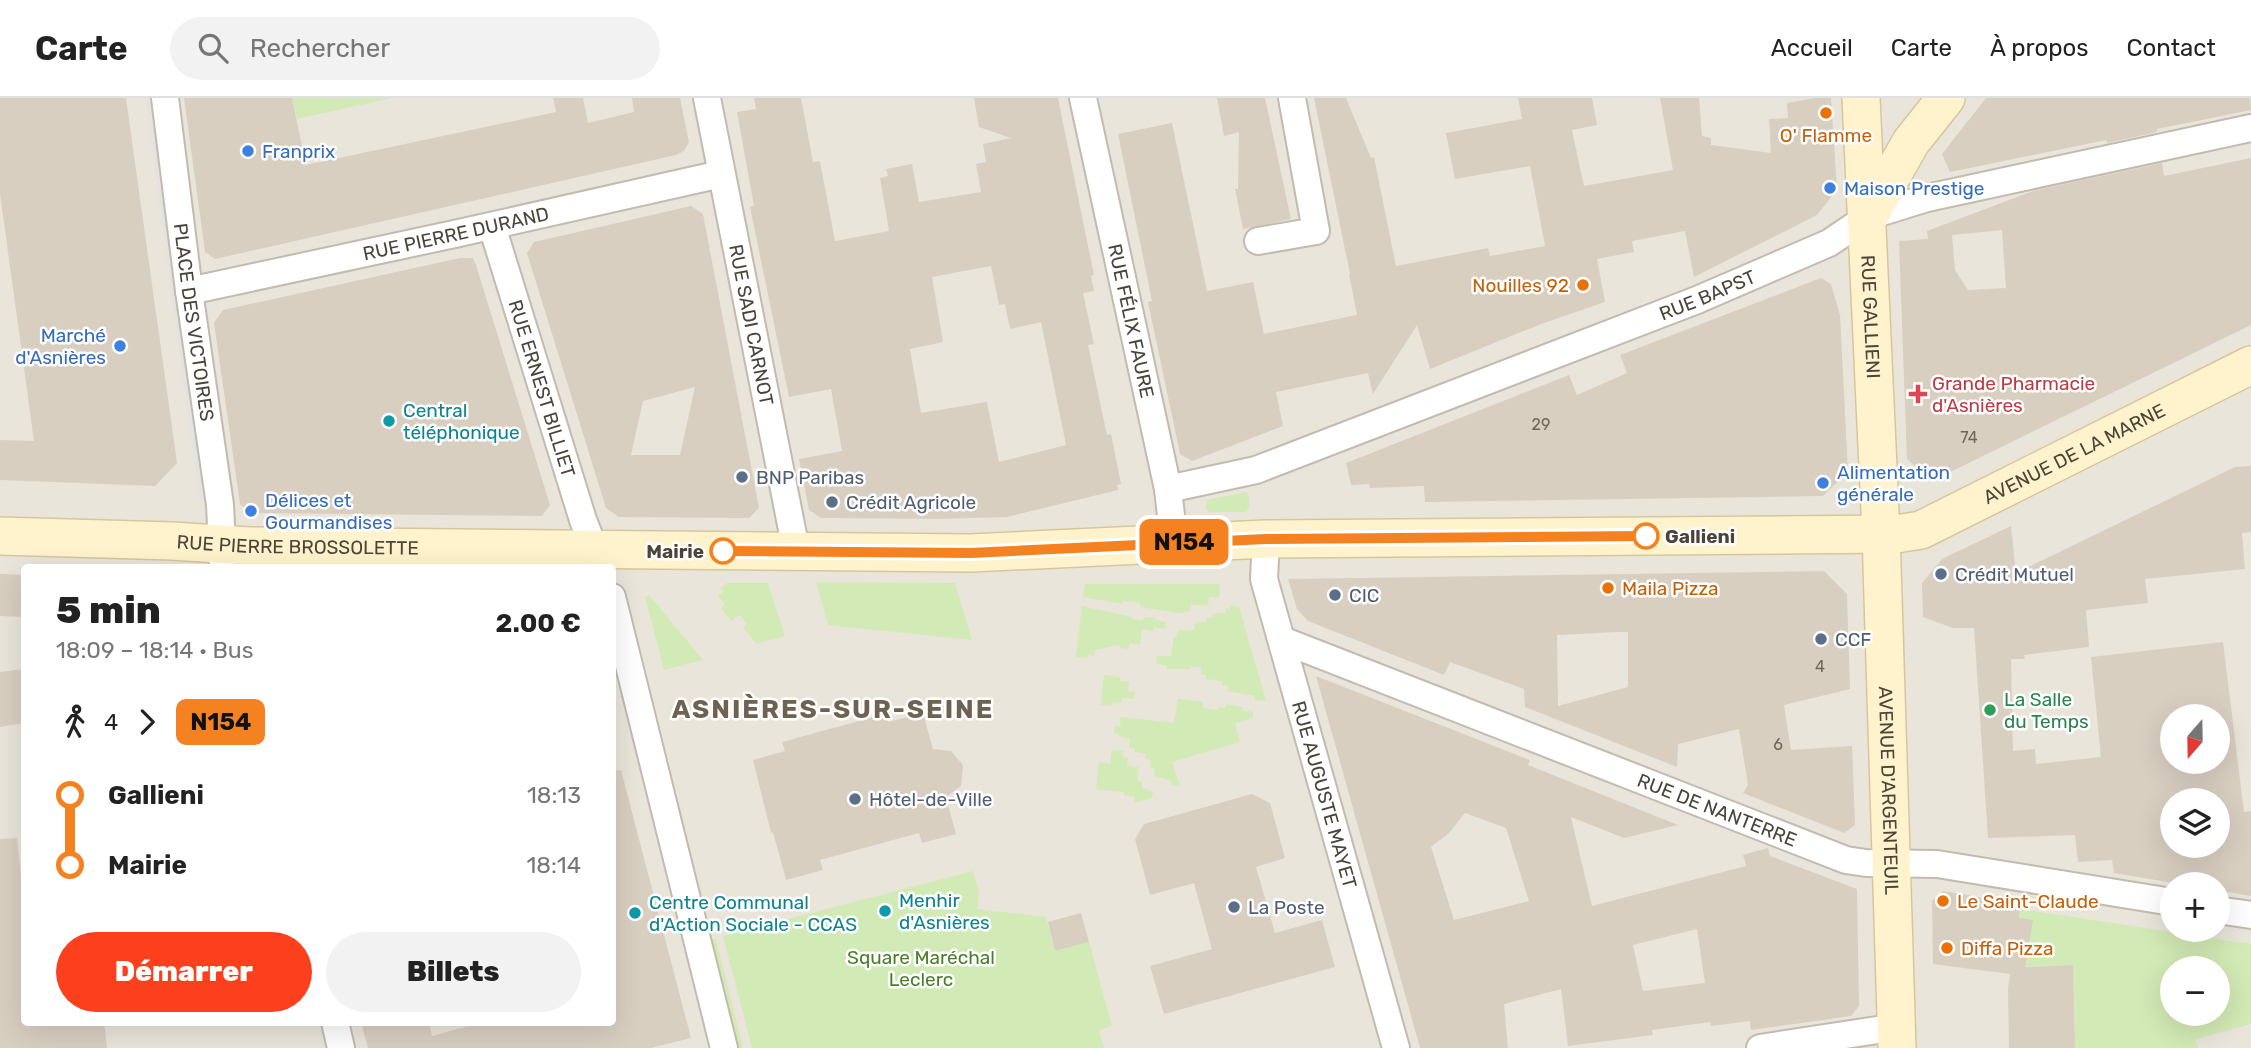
<!DOCTYPE html>
<html lang="fr">
<head>
<meta charset="utf-8">
<style>
  :root { --surface:#fff; --page:#f2f2f2; --text:#222; --muted:#767676; --line:#e0e0e0; --accent:#fc3f1d }
  body { margin:0; font-family:Rubik,sans-serif; background:var(--page); color:var(--text); height:100vh; display:flex; flex-direction:column; font-size:26px; white-space:nowrap }
  * { box-sizing:border-box; margin:0 }
  p { font-size:23px; color:var(--muted) }
  .icon { flex:none; width:38px; height:38px; fill:none; stroke:currentColor; stroke-width:2; stroke-linecap:round; stroke-linejoin:round }
  .map { position:relative; flex:1; overflow:hidden }
  .side { position:absolute; left:21px; top:466px; width:595px; height:462px; display:flex; flex-direction:column; background:var(--surface); border-radius:7px; box-shadow:0 7px 28px #0002 }
  .side>* { flex:none }
  .badge { padding:0 14px; border-radius:10px; font-size:24px; line-height:46px }
  .needle { width:46px; rotate:200deg }
  .tools { position:absolute; left:2160px; top:606px; display:grid; gap:14px }
  .tools a { display:grid; place-items:center; width:70px; height:70px; border-radius:50%; background:var(--surface); box-shadow:0 7px 28px #0002; font-size:35px }
  .map>.badge { position:absolute; translate:-50% -50%; box-shadow:0 0 0 4px #fff }
  .legs { display:flex; align-items:center; gap:10px; height:77px; padding:0 35px; font-size:23px }
  .legs p { margin-inline-start:auto }
  .head { display:flex; align-items:center; justify-content:space-between; height:119px; padding:0 35px }
  h1 { font-size:38px; font-weight:800; line-height:52px }
  .action { display:flex; gap:14px; margin-top:auto; padding:14px 35px }
  .action a { flex:1; height:80px; border-radius:42px; background:var(--accent); color:#fff; font-size:28px; font-weight:800; line-height:80px; text-align:center }
  .action a+a { background:var(--page); color:var(--text) }
  ul { padding:0 35px; list-style:none }
  li { display:flex; align-items:center; gap:24px; height:70px; font-size:26px }
  li i { display:grid; place-items:center; width:10px; height:100%; margin:0 9px; background:currentColor }
  li i::after { content:''; width:18px; height:18px; margin:-9px; border:5px solid; border-radius:50%; background:var(--surface) }
  li p { margin-inline-start:auto }
  li:first-child i { background:linear-gradient(#0000 50%,currentColor 0) }
  li:last-child i { background:linear-gradient(currentColor 50%,#0000 0) }
  header { display:flex; align-items:center; gap:42px; box-sizing:border-box; height:98px; padding:0 35px; background:var(--surface); border-bottom:2px solid var(--line) }
  header strong { font-size:33px }
  nav { display:flex; gap:38px; margin-inline-start:auto; font-size:24px }
  .search { width:490px; height:63px; background:var(--page); display:flex; align-items:center; gap:18px; box-sizing:border-box; padding:0 24px; border-radius:38px; color:var(--muted); font-size:26px }
  .map>svg:first-child { display:block }
  .residential { fill:#eae5da; fill-rule:evenodd }
  .green { fill:#d2eab5; fill-rule:evenodd }
  .parking { fill:#e5e3e0 }
  .building { fill:#d8cfc1; fill-rule:evenodd }
  .lines { fill:none; stroke-linecap:round; stroke-linejoin:round }
  .minor-casing { stroke:#c2bbae; stroke-width:30 }
  .secondary-casing { stroke:#d6c79b; stroke-width:40 }
  .minor { stroke:#fff; stroke-width:26 }
  .secondary { stroke:#fff3cd; stroke-width:37 }
  .line-1-casing { stroke:#fff; stroke-width:16 }
  .line-1 { stroke:#f58220; stroke-width:10 }
  .food-dot { fill:#e8710a; stroke:#fff; stroke-width:2.5 }
  .shop-dot { fill:#3f7fe0; stroke:#fff; stroke-width:2.5 }
  .health-dot { fill:#e0444e; stroke:#fff; stroke-width:2.5 }
  .culture-dot { fill:#0f9aa8; stroke:#fff; stroke-width:2.5 }
  .service-dot { fill:#5c6f8a; stroke:#fff; stroke-width:2.5 }
  .stop-1-dot { fill:#fff; stroke:#f58220; stroke-width:3.5 }
  .leisure-dot { fill:#2e9e5b; stroke:#fff; stroke-width:2.5 }
  .labels { text-anchor:middle; dominant-baseline:central; stroke-width:5; stroke-linejoin:round; paint-order:stroke }
  .number-label { font-size:16px; fill:#6e675b }
  .food-label { font-size:19px; fill:#c56008; stroke:#fff; text-anchor:start }
  .shop-label { font-size:19px; fill:#366cbe; stroke:#fff; text-anchor:start }
  .street-label { font-size:19px; fill:#4b4439; stroke:#fff }
  .health-label { font-size:19px; fill:#be3a42; stroke:#fff; text-anchor:start }
  .culture-label { font-size:19px; fill:#0d838f; stroke:#fff; text-anchor:start }
  .service-label { font-size:19px; fill:#4e5e75; stroke:#fff; text-anchor:start }
  .stop-label { font-size:19px; font-weight:bold; fill:#4b4439; stroke:#fff; text-anchor:start }
  .leisure-label { font-size:19px; fill:#27864d; stroke:#fff; text-anchor:start }
  .park-label { font-size:19px; fill:#4a7f2a; stroke:#fff }
  .district-label { font-size:26px; font-weight:bold; letter-spacing:2px; fill:#6e6250; stroke:#fff }
</style>
</head>
<body>
<header>
<strong>Carte</strong>
<div class="search"><svg class="icon" aria-label="search" viewBox="0 0 24 24"><circle cx="10" cy="10" r="6"/><path d="M15 15l6 6"/></svg>Rechercher</div>
<nav><a>Accueil</a><a>Carte</a><a>À propos</a><a>Contact</a></nav>
</header>
<div class="map">
<svg width="2251" height="950" viewBox="0 0 2251 950">
  <rect width="100%" height="100%" fill="#f6f3ec"/>
  <path class="residential" d="M0,0H2251V950H0ZM24,469H612V924H24ZM2172,618H2217V663H2172ZM2172,702H2217V747H2172ZM2172,786H2217V831H2172ZM2172,870H2217V915H2172Z"/>
  <path class="green" d="M292,0H392L297,21Z
    M1246,394L1249,397V410L1246,414H1209L1206,410L1207,402Z
    M816,484L955,485L972,542L828,527Z
    M727,485H768L785,538L756,546L743,529L747,526L740,517L731,523L721,510L725,507L718,498L723,494L720,490Z
    M1085,486H1219L1220,488L1219,500L1209,499L1208,508L1191,506L1190,513L1179,515L1140,509V505L1123,503L1122,506L1083,499Z
    M649,497L703,562L664,572L645,499Z
    M1231,507L1239,509L1266,603L1255,602V598L1227,593L1228,588L1222,587V583L1206,581V577H1201V569L1190,568V571H1167V568L1156,565L1157,558H1171L1174,539H1176L1178,532H1194L1195,525L1206,524L1207,519L1212,520L1213,516L1225,515L1226,510L1230,511Z
    M1082,508L1132,519L1133,521L1143,523L1144,519L1155,520V522L1166,524L1165,531L1154,529L1153,533L1142,531L1140,547L1130,545L1129,551L1121,550L1119,547L1095,552L1094,558L1088,557V560L1076,559Z
    M1104,577L1120,579V583L1129,584L1128,593L1135,594L1134,601L1122,600L1121,605L1112,604L1111,608L1101,607Z
    M1178,601L1203,604V610L1218,612L1219,609L1225,610L1226,606L1242,609V612L1253,614V620L1235,625L1240,644L1172,664L1180,688L1171,687V683L1154,678L1155,671L1150,669L1151,662L1145,661L1146,656L1135,654V651L1129,650L1130,641L1119,639V636L1114,635L1115,628H1120L1121,619L1174,625Z
    M1112,652L1123,653L1122,659L1128,660L1127,667L1138,669L1137,683L1142,684V690L1153,693L1152,700L1134,705L1135,699L1124,697V694L1096,692L1099,664L1110,666Z
    M973,773L979,795L977,811L1046,819L1055,853L1089,844L1112,928L1099,932L1104,950H752L723,838Z
    M2020,811L2251,846V926L2196,941L2198,950H2075L2073,867L2012,869ZM2172,870H2217V915H2172Z
    M716,841L743,950H736L708,842Z"/>
  <path class="parking" d="M145,0H154L208,401L199,402Z"/>
  <path class="building" d="M0,0H126L177,365L155,388L0,382V342L34,343L0,96Z
    M184,0H292L306,67L556,14L553,0H583L588,25L634,14L632,0H680L689,44L684,53L676,57L215,161L205,154Z
    M754,0H801L813,64L820,63L835,143L889,133L880,80L888,78L886,71L912,66L919,104L981,94L976,66L986,64L983,46L1011,40L979,29L974,0H1058L1094,177L1091,178L1094,193L1083,195L1094,246L1088,247L1107,337L1111,336L1121,386L1117,387L1118,392L1007,419L939,421L821,420L809,412L799,361L842,353L831,291L789,299L750,109L754,108L737,14L756,11ZM991,168L999,207L1005,206L1010,231L1041,224L1066,347L999,364L987,304L921,315L910,251L943,244L932,179Z
    M1217,0H1265L1291,121L1243,131L1235,91H1238L1239,34L1224,38Z
    M1314,0H1346L1371,60L1374,59L1396,168L1488,150L1490,158L1545,148L1530,68L1455,81L1446,35L1522,21L1518,0H1592L1597,27L1572,32L1584,88L1673,72L1660,0H1699L1702,38L1711,40V47L1771,55L1769,21L1788,20L1787,5L1815,0H1831L1837,92L1817,117L1694,179L1685,133L1632,143L1634,154L1597,161L1605,204L1541,226L1430,271L1417,227L1373,296L1368,275L1276,294L1283,328L1192,363L1180,356L1148,204L1152,203L1118,36L1172,25L1207,193L1253,184L1264,236L1357,217L1349,176H1350Z
    M1986,0H2250L2251,12L2157,31V34L2107,45L2106,42L1950,74L1942,56Z
    M2251,60V227L1932,383L1907,361L1899,143L1928,141L1927,133L2033,93L2162,65L2164,78ZM2002,132L2006,190L1968,192L1955,172L1952,137Z
    M691,108L703,116L759,410L749,420L619,419L606,410L527,155L534,144ZM695,289L680,357H631L643,303Z
    M460,160H473L476,167L550,407L542,418L250,415L240,406L214,225L223,212Z
    M1821,180L1831,186L1840,217L1848,374L1823,398L1425,404L1424,388L1370,390L1369,386L1351,387L1346,365L1569,277L1577,297L1627,275L1620,257Z
    M2251,368V434L2242,435L2245,471L2145,481L2148,505L2086,512L2089,549L2024,557L2025,561H2011L2013,653L2035,651L2036,666L2101,659L2091,559L2223,544L2244,714L2251,713V798L2217,792V786H2179L2114,775L2112,762L2078,764L2075,737L1988,740L1974,530H1953L1923,519L1922,485L1942,461L2011,428L2016,475L2235,369ZM2172,618H2217V663H2172ZM2172,702H2217V747H2172Z
    M1824,473L1847,496L1850,591L1784,607L1791,652L1852,648L1855,727L1844,735L1743,695L1748,687L1739,631L1678,646L1677,669L1525,609L1524,591L1450,564L1444,577L1308,523L1297,511L1288,481ZM1618,534H1628V589L1558,608L1557,537Z
    M0,476L24,477V519L0,518Z
    M24,571V625L0,629V574Z
    M1316,578L1530,662L1528,667L1678,727L1624,740L1571,719L1592,808L1746,768L1743,757L1768,750L1770,758L1857,791L1859,908L1851,918L1751,932L1750,923L1711,928L1710,924L1652,932L1653,937L1568,948L1561,891L1504,906L1508,950H1420ZM1465,715L1506,730L1529,803L1454,822L1431,749L1449,735ZM1697,831L1705,885L1643,893L1633,847Z
    M888,615V624L923,615L933,651L951,653L963,667L961,688L946,699L956,736L922,745L919,735L820,762L823,772L786,782L773,734L771,735L753,662L785,653L782,644Z
    M621,672L691,940L651,950H368L361,924H429L432,938L483,924H612V673Z
    M1252,696L1270,705L1285,760L1256,769L1275,835L1322,822L1335,869L1164,916L1150,868L1212,851L1194,785L1150,797L1135,741L1144,726Z
    M17,740L24,806V924H104L107,950H0V741Z
    M1943,793L2020,806L2019,820L2033,822L2025,869L2073,867L2075,950H2009L2008,891L2010,876L1933,866L1932,803Z
    M1081,815L1089,844L1055,853L1048,824Z"/>
  <g class="lines">
    <g class="minor-casing">
      <g id="minor">
        <path id="s1" d="M165,0L189,193L220,407L223,469"/>
        <path id="s2" d="M707,0L796,452"/>
        <path id="s3" d="M1083,0L1168,391L1174,444"/>
        <path id="s4" d="M492,128L583,422L600,466"/>
        <path d="M1258,143L1316,133L1292,0"/>
        <path id="s5" d="M189,193L459,135L721,76"/>
        <path id="s6" d="M1168,391L1256,372L1697,202L1829,145L1869,118L1927,100L2251,30"/>
        <path id="s7" d="M1266,441L1264,481L1396,950"/>
        <path d="M612,499L724,950"/>
        <path id="s8" d="M1282,542L1846,762L1866,765L1937,766L2172,804"/>
        <path d="M2217,812L2251,817"/>
        <path d="M335,924L341,950"/>
        <path d="M1760,950L1897,929"/>
      </g>
    </g>
    <g class="secondary-casing">
      <g id="secondary">
        <path id="s9" d="M1861,0L1881,435L1897,950"/>
        <path d="M1869,118L1911,44L1946,0"/>
        <path id="s10" d="M0,438L172,443L250,448L971,455L1266,441L1896,436L1921,432L2251,267"/>
      </g>
    </g>
    <use href="#minor" class="minor"/>
    <use href="#secondary" class="secondary"/>
  </g>
  <g class="lines">
    <g class="line-1-casing">
      <path id="line-1" d="M723,453L971,455L1266,441L1646,438"/>
    </g>
    <use href="#line-1" class="line-1"/>
  </g>
  <g class="food-dot">
    <circle cx="1826" cy="15" r="7"/>
    <circle cx="1583" cy="187" r="7"/>
    <circle cx="1608" cy="490" r="7"/>
    <circle cx="1943" cy="803" r="7"/>
    <circle cx="1947" cy="850" r="7"/>
  </g>
  <g class="shop-dot">
    <circle cx="248" cy="53" r="7"/>
    <circle cx="1830" cy="90" r="7"/>
    <circle cx="120" cy="248" r="7"/>
    <circle cx="1823" cy="385" r="7"/>
    <circle cx="251" cy="413" r="7"/>
  </g>
  <path class="health-dot" d="M1914.5 285.5h7v7h7v7h-7v7h-7v-7h-7v-7h7z"/>
  <g class="culture-dot">
    <circle cx="389" cy="323" r="7"/>
    <circle cx="885" cy="813" r="7"/>
    <circle cx="635" cy="815" r="7"/>
  </g>
  <g class="service-dot">
    <circle cx="742" cy="379" r="7"/>
    <circle cx="832" cy="404" r="7"/>
    <circle cx="1941" cy="476" r="7"/>
    <circle cx="1335" cy="497" r="7"/>
    <circle cx="1821" cy="541" r="7"/>
    <circle cx="855" cy="701" r="7"/>
    <circle cx="1234" cy="809" r="7"/>
  </g>
  <g class="stop-1-dot">
    <circle cx="1646" cy="438" r="12"/>
    <circle cx="723" cy="453" r="12"/>
  </g>
  <circle class="leisure-dot" cx="1990" cy="612" r="7"/>
  <g class="labels">
    <g class="number-label">
      <text x="1541" y="326">29</text>
      <text x="1969" y="339">74</text>
      <text x="1820" y="568">4</text>
      <text x="1778" y="646">6</text>
    </g>
    <g class="food-label">
      <text x="1826" y="37" text-anchor="middle">O' Flamme</text>
      <text x="1569" y="187" text-anchor="end">Nouilles 92</text>
      <text x="1622" y="490">Maila Pizza</text>
      <text x="1957" y="803">Le Saint-Claude</text>
      <text x="1961" y="850">Diffa Pizza</text>
    </g>
    <g class="shop-label">
      <text x="262" y="53">Franprix</text>
      <text x="1844" y="90">Maison Prestige</text>
      <text x="106" y="237" text-anchor="end">Marché<tspan x="106" dy="22">d'Asnières</tspan></text>
      <text x="1837" y="374">Alimentation<tspan x="1837" dy="22">générale</tspan></text>
      <text x="265" y="402">Délices et<tspan x="265" dy="22">Gourmandises</tspan></text>
    </g>
    <g class="street-label">
      <text stroke="none"><textPath href="#s5" startOffset="273">RUE PIERRE DURAND</textPath></text>
      <text stroke="none"><textPath href="#s6" startOffset="574">RUE BAPST</textPath></text>
      <text stroke="none"><textPath href="#s9" startOffset="219">RUE GALLIENI</textPath></text>
      <text stroke="none"><textPath href="#s3" startOffset="228">RUE FÉLIX FAURE</textPath></text>
      <text stroke="none"><textPath href="#s1" startOffset="226">PLACE DES VICTOIRES</textPath></text>
      <text stroke="none"><textPath href="#s2" startOffset="231">RUE SADI CARNOT</textPath></text>
      <text stroke="none"><textPath href="#s4" startOffset="170">RUE ERNEST BILLIET</textPath></text>
      <text stroke="none"><textPath href="#s10" startOffset="2093">AVENUE DE LA MARNE</textPath></text>
      <text stroke="none"><textPath href="#s10" startOffset="298">RUE PIERRE BROSSOLETTE</textPath></text>
      <text stroke="none"><textPath href="#s9" startOffset="693">AVENUE D'ARGENTEUIL</textPath></text>
      <text stroke="none"><textPath href="#s7" startOffset="264">RUE AUGUSTE MAYET</textPath></text>
      <text stroke="none"><textPath href="#s8" startOffset="467">RUE DE NANTERRE</textPath></text>
    </g>
    <g class="health-label">
      <text x="1932" y="285">Grande Pharmacie<tspan x="1932" dy="22">d'Asnières</tspan></text>
    </g>
    <g class="culture-label">
      <text x="403" y="312">Central<tspan x="403" dy="22">téléphonique</tspan></text>
      <text x="899" y="802">Menhir<tspan x="899" dy="22">d'Asnières</tspan></text>
      <text x="649" y="804">Centre Communal<tspan x="649" dy="22">d'Action Sociale - CCAS</tspan></text>
    </g>
    <g class="service-label">
      <text x="756" y="379">BNP Paribas</text>
      <text x="846" y="404">Crédit Agricole</text>
      <text x="1955" y="476">Crédit Mutuel</text>
      <text x="1349" y="497">CIC</text>
      <text x="1835" y="541">CCF</text>
      <text x="869" y="701">Hôtel-de-Ville</text>
      <text x="1248" y="809">La Poste</text>
    </g>
    <g class="stop-label">
      <text x="1665" y="438">Gallieni</text>
      <text x="704" y="453" text-anchor="end">Mairie</text>
    </g>
    <g class="leisure-label">
      <text x="2004" y="601">La Salle<tspan x="2004" dy="22">du Temps</tspan></text>
    </g>
    <g class="park-label">
      <text x="921" y="859">Square Maréchal<tspan x="921" dy="22">Leclerc</tspan></text>
    </g>
    <g class="district-label">
      <text x="833" y="611">ASNIÈRES-SUR-SEINE</text>
    </g>
  </g>
</svg>
<div class="tools">
<a><svg class="needle" viewBox="-14 -14 28 28"><path d="M0-13l5 13h-10z" fill="#e53935"/><path d="M0 13l5-13h-10z" fill="#767676"/></svg></a>
<a><svg class="icon" aria-label="layers" viewBox="0 0 24 24"><path d="M12 4l9 5-9 5-9-5zM3 14l9 5 9-5"/></svg></a>
<a>+</a>
<a>−</a>
</div>
<b class="badge" style="left:1184px;top:444px;background:#f58220;color:#111">N154</b>
<section class="side">
<div class="head"><div><h1>5 min</h1><p>18:09 – 18:14 · Bus</p></div><b>2.00 €</b></div>
<div class="legs"><svg class="icon" aria-label="walk" viewBox="0 0 24 24"><circle cx="13" cy="4" r="2"/><path d="M13 8l-2 6 4 7M11 14l-3 7M7 12l3-4h3l4 4"/></svg>4<svg class="icon" aria-label="forward" viewBox="0 0 24 24"><path d="M9 5l7 7-7 7"/></svg><b class="badge" style="background:#f58220;color:#111">N154</b></div>
<ul>
<li><i style="color:#f58220"></i><b>Gallieni</b><p>18:13</p></li>
<li><i style="color:#f58220"></i><b>Mairie</b><p>18:14</p></li>
</ul>
<div class="action"><a>Démarrer</a><a>Billets</a></div>
</section>
</div>
</body>
</html>
